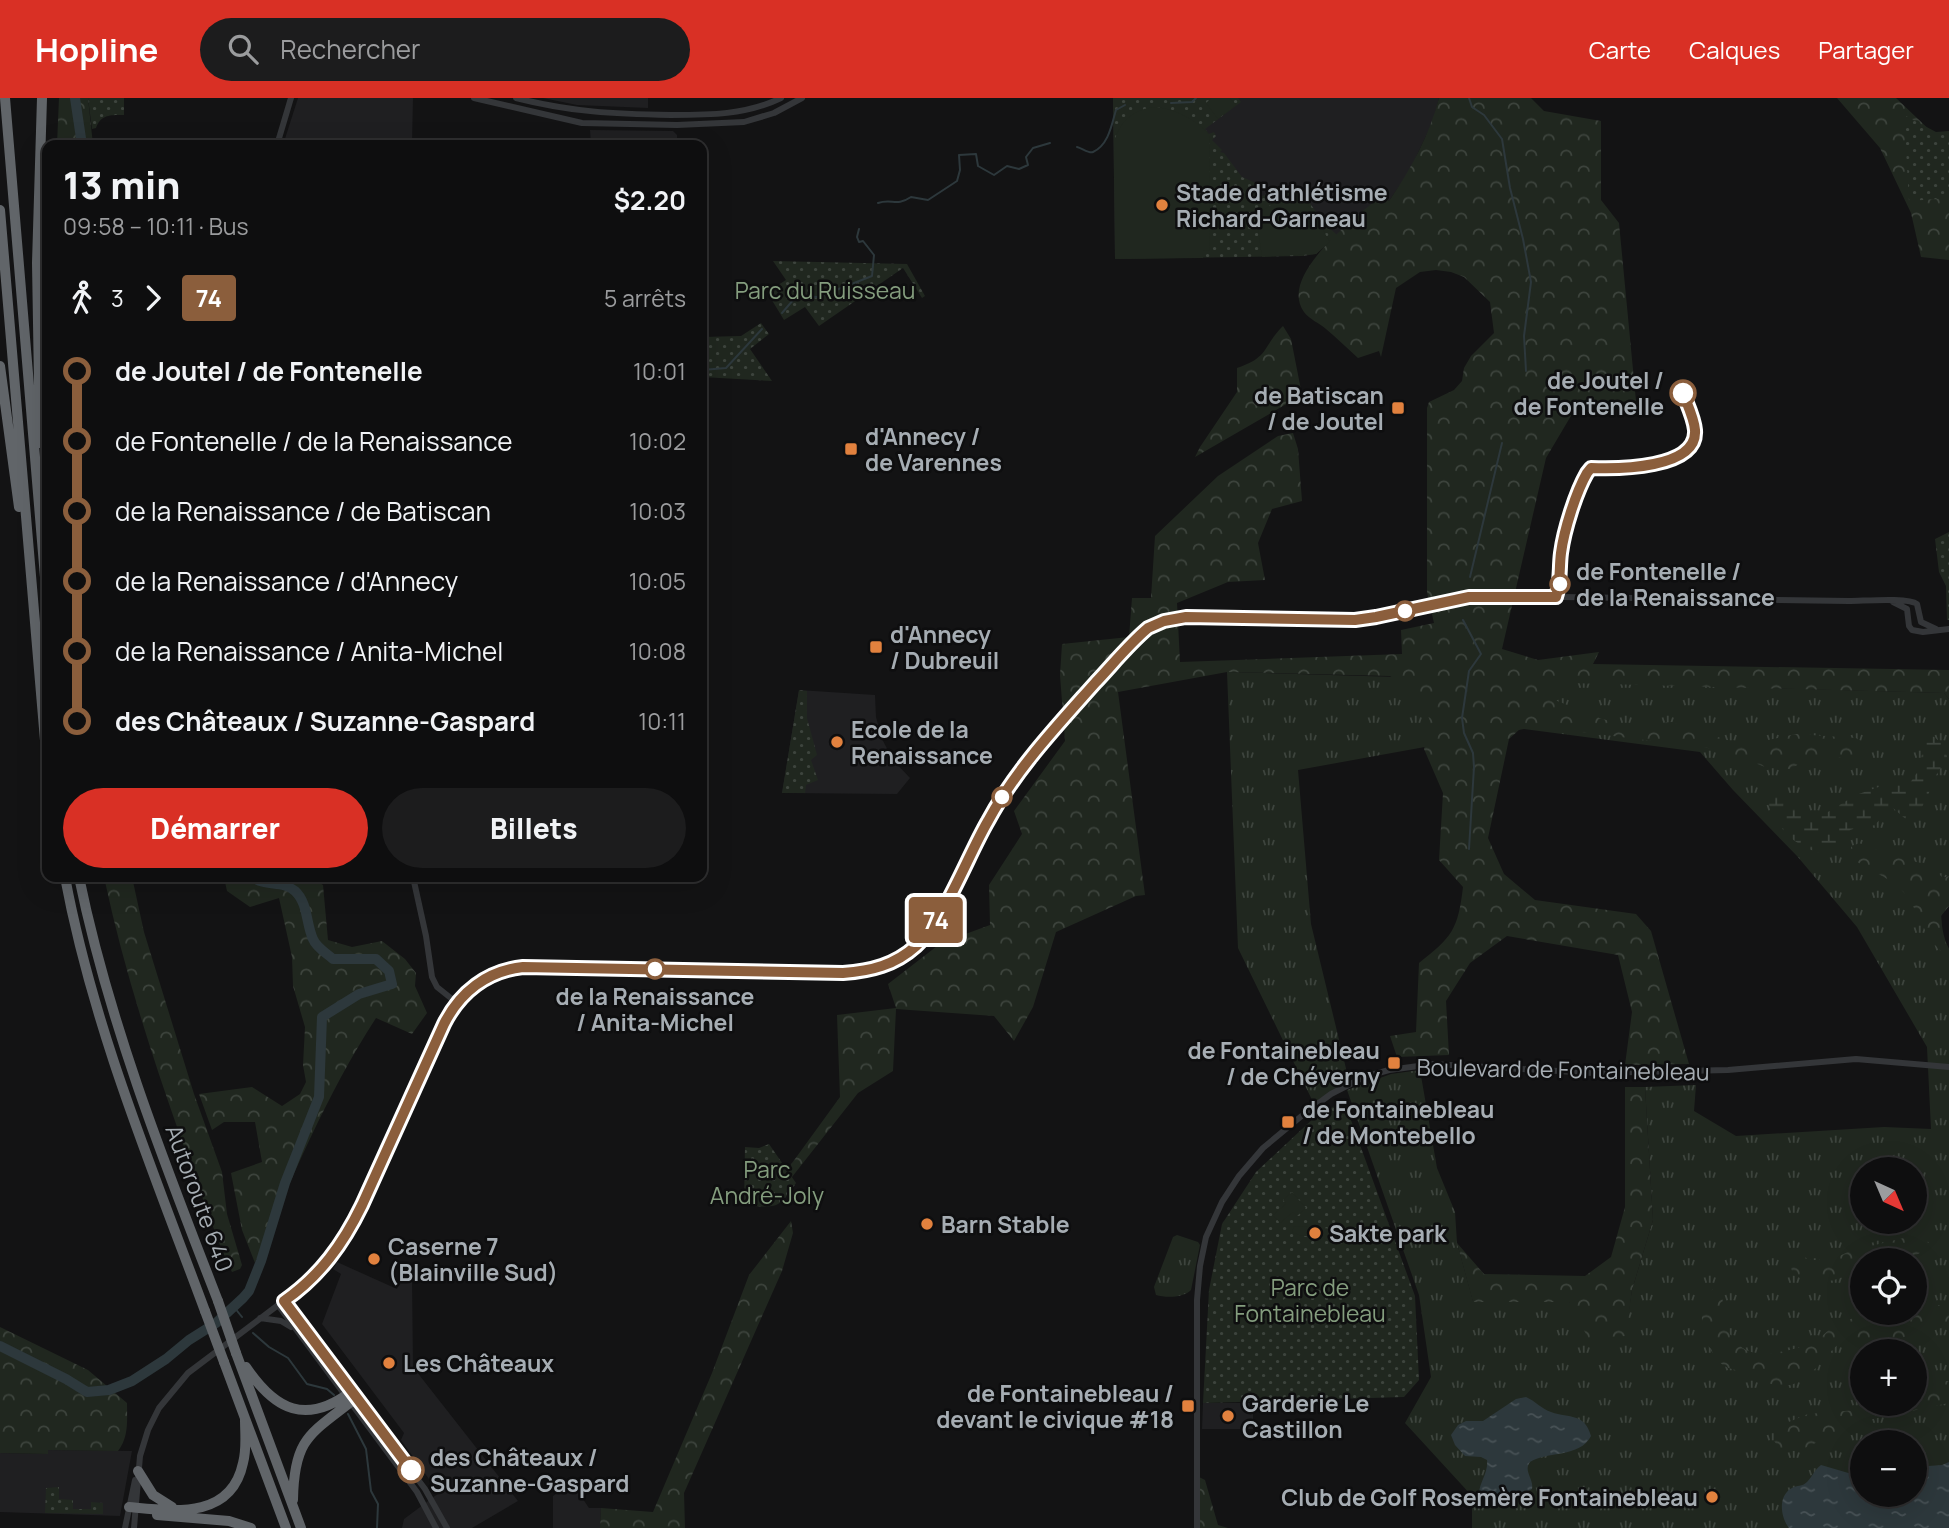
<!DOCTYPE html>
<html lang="fr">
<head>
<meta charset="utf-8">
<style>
  :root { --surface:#0e0e0f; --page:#1c1c1d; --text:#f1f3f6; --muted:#9b9c9e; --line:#2e2e2f; --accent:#d93025 }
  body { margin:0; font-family:Manrope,sans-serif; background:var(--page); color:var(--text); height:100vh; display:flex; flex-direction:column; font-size:26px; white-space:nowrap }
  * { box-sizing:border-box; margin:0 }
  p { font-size:23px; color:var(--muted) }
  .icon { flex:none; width:38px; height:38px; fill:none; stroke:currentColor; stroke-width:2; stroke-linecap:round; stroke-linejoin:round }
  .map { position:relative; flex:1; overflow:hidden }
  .panel { position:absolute; left:42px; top:42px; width:665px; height:742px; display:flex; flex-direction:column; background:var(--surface); border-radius:14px; box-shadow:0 7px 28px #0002,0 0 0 2px var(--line) }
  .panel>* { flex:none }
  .badge { padding:0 14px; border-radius:5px; font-size:24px; line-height:46px }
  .needle { width:46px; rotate:136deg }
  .controls { position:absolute; left:1850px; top:1059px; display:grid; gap:14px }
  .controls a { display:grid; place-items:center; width:77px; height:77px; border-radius:50%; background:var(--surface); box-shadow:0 7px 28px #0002,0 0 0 2px var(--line); font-size:35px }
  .map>.badge { position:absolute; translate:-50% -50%; box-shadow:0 0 0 4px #fff }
  .legs { display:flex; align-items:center; gap:10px; height:77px; padding:0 21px; font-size:23px }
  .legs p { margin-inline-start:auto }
  .summary { display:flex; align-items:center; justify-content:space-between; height:119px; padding:0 21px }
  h1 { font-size:38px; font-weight:800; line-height:52px }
  .action { display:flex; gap:14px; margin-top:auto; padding:14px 21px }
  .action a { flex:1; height:80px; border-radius:42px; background:var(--accent); color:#fff; font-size:28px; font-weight:800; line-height:80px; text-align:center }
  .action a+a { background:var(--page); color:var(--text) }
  ul { padding:0 21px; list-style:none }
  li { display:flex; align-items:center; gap:24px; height:70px; font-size:26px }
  li i { display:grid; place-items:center; width:10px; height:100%; margin:0 9px; background:currentColor }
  li i::after { content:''; width:18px; height:18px; margin:-9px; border:5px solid; border-radius:50%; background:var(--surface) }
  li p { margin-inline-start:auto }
  li:first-child i { background:linear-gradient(#0000 50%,currentColor 0) }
  li:last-child i { background:linear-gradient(currentColor 50%,#0000 0) }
  header { display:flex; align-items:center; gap:42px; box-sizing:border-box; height:98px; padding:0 35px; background:var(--accent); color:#fff }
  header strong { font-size:33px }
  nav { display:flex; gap:38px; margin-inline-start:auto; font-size:24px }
  .search { width:490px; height:63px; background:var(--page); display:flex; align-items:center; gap:18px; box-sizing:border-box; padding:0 24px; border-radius:38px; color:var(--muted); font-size:26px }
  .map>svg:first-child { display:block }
  .built { fill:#1f1f21 }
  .grass { fill:url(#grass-tufts); fill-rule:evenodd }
  .forest { fill:url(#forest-crowns) }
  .wetland { fill:url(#wetland-marsh) }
  .park { fill:url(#park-dots) }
  .pitch { fill:#20271f }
  .water { fill:url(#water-ripples) }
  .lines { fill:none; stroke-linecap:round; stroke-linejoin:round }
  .stream { stroke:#2d383c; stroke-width:2 }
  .river { stroke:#2d383c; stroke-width:10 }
  .minor { stroke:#343639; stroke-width:6 }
  .highway { stroke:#616569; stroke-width:10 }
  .highway-bridge { stroke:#616569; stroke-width:10 }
  .line-1-casing { stroke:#fff; stroke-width:16 }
  .line-1 { stroke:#8b5e3c; stroke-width:10 }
  .poi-dot { fill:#e1813e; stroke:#0e0e0f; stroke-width:2.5 }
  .stop-1-dot { fill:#fff; stroke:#8b5e3c; stroke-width:3.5 }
  .labels { text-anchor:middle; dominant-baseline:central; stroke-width:5; stroke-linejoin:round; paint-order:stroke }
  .poi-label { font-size:23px; font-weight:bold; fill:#a6adb3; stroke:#0e0e0f; text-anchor:start }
  .park-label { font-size:23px; fill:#849d7e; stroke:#0e0e0f }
  .stop-label { font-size:23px; font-weight:bold; fill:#a6adb3; stroke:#0e0e0f; text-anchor:start }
  .street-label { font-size:23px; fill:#a6adb3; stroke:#0e0e0f }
</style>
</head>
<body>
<header>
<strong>Hopline</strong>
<div class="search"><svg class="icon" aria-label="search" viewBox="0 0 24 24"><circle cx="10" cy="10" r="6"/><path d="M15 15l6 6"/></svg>Rechercher</div>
<nav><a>Carte</a><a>Calques</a><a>Partager</a></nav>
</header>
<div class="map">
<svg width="1949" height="1430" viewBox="0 0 1949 1430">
  <defs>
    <pattern id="grass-tufts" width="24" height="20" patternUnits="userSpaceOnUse" patternTransform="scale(1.75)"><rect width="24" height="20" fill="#20271f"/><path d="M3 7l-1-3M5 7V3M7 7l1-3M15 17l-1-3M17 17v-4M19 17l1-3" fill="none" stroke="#3d443d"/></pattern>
    <pattern id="forest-crowns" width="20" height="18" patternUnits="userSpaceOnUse" patternTransform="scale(1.75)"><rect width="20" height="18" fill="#20271f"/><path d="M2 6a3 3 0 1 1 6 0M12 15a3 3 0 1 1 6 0" fill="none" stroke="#3d443d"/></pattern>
    <pattern id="wetland-marsh" width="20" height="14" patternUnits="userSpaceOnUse" patternTransform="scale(1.75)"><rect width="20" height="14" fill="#20271f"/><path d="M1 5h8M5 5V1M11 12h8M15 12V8" fill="none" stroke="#3d443d"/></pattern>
    <pattern id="park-dots" width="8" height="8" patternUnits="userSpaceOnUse" patternTransform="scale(1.75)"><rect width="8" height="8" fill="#20271f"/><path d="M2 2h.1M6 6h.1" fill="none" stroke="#3d443d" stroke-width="1.8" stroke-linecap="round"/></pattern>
    <pattern id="water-ripples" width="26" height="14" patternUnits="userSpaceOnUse" patternTransform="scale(1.75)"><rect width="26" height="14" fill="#2d383c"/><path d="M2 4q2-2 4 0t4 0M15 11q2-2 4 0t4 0" fill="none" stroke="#485256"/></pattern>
  </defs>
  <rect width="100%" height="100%" fill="#131314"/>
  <path class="built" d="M298,0H413L412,47H283Z
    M543,0H648V10L577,7Z
    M1113,0H1439L1433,23L1409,74L1389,103L1382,97L1316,156L1115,161Z
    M590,32L673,33L677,37V47H591Z
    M799,592L875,597L876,619L882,641L893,662L910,680L897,696L782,695Z
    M337,1164L397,1191L400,1181L412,1178L413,1269L518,1403L472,1430H402L404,1421L439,1395L401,1342L404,1335L322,1226L341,1176L333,1171Z
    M1203,1305H1253V1331H1202Z
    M48,1352L132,1353L120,1418L0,1414V1355L47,1356Z
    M572,1385L589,1410H601L600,1430H553V1398Z"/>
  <path class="grass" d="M1227,574L1944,595L1949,601V778L1943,780C1941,805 1938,829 1949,851V1430H1472V1398L1405,1325L1431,1279L1419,1197L1347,992L1391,976L1420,972L1437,1070L1455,1114L1457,1145L1473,1203L1569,1204L1625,1238L1632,1192L1653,1122L1645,989L1696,987L1694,1013L1736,1038L1884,1029L1931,1031L1927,949L1857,829L1797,758L1733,692L1700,654L1524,631L1298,672L1311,826L1350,987L1315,1008L1238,850ZM1862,1071H1914V1124H1862ZM1862,1162H1914V1214H1862ZM1862,1253H1914V1306H1862ZM1862,1344H1914V1396H1862Z
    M1177,1137L1198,1144L1200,1147L1191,1192C1183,1200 1166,1200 1156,1197L1154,1189L1173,1139Z"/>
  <path class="forest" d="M59,0H88L93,47H57Z
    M1439,0H1531L1544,13L1601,23V102L1619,125L1636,303L1578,306L1546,360L1502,551L1538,562L1599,554L1593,566L1949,572V601L1944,595L1569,585C1558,586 1549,586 1545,598L1602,621L1633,628L1672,624L1730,643L1768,642L1796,636L1856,640L1864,646L1865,651L1861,657L1830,661L1810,660L1790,671L1765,669L1723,652L1542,629L1520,631L1509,641L1488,740L1504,776L1535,802L1636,816L1651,833L1689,966L1625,967L1632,914L1618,857L1507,838L1470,865L1446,903L1449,957L1397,959L1390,938L1416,934L1419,865C1452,839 1458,832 1463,789L1439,762L1443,695L1424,651L1430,624L1426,610L1411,592L1390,578L1227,574L1118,594L1145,797L1136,798L1056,834L1033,909L1014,943L994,918L896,911L893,973L858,995L792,1079L787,1072L840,999L837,917L896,910L888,886L941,845L990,827L989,787L1022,736L1014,713L1065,643L1060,577L1062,546L1129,539L1132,500H1151L1155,438L1218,378L1278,338L1293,335L1298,351L1302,403L1272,411L1258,445L1265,482L1228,484L1177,505L1180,564L1402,556L1401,532L1434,525L1427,494V310L1429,304L1454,292L1462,283L1464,270L1471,258L1494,235L1490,204L1464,179L1451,174L1436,172L1420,174L1396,190L1381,259L1379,253L1358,260C1347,250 1337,240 1326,231C1319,225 1309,221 1304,214C1277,177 1358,118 1382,97L1389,103C1411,71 1429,38 1439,0Z
    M1837,0H1896L1939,41L1949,40V162L1921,159L1911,115L1880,50Z
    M1283,228L1291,241L1302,297L1195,359L1200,349L1237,294V270C1270,259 1262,249 1283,228Z
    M1859,745L1891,757L1931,768L1943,780L1949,778V808L1941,818L1942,837L1949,851V861L1930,842L1909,800L1896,786L1852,761L1851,749Z
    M104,779H132L144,834L194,996L222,1074L227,1116L242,1167L240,1171L232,1174L221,1150C176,1028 131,906 104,779Z
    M224,779H310L323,787L328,842L352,849L382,843L405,861L416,875L415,888L427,915L412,936L376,920C326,997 291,1082 255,1165L242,1132L231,1075L262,1064L255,1024H224L212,1032L199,996L252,989L282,1008L300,996L306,984L303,967L305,929L293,888L292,859L279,800L250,809L227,793Z
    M1625,989H1645L1653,1122L1632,1192L1626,1238L1588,1240L1569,1204H1473L1457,1145L1484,1176L1585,1178L1611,1159L1625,1109Z
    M791,1123L793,1135L782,1173L684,1395L685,1430H600L601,1410L653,1414L712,1275L749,1177Z
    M1923,1138L1930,1146C1915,1166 1885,1162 1862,1162V1169C1836,1184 1821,1189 1793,1177L1790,1165L1802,1158L1811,1162H1831L1850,1153L1908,1139Z
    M1714,1190L1722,1196C1724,1204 1721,1214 1723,1222C1727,1233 1735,1246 1746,1252C1762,1261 1803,1251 1818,1241C1824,1237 1829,1231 1835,1227C1857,1216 1890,1214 1914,1214L1915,1211L1938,1207L1949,1209V1227L1893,1242L1871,1245L1849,1239C1828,1250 1817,1276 1796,1285C1777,1293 1754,1280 1738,1273C1734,1271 1726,1270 1723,1267C1703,1251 1692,1207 1714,1190Z
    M0,1229L88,1272L127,1305C127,1322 129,1339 118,1353L48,1352V1356L0,1355Z
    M1940,1283H1949V1305L1859,1324L1801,1352L1783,1354L1774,1343L1779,1328L1808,1316L1857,1312L1874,1306H1914L1915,1289Z
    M1197,1378L1205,1382L1218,1427L1228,1430H1196Z"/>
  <path class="wetland" d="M1933,638L1945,648L1947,659L1935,679L1925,705L1909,724L1893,710L1886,712C1871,737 1872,724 1850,732L1843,746L1829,758C1791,747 1782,736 1766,701L1769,695C1787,690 1795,705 1805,717H1823L1856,697L1887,686L1910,685L1918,673L1926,639Z"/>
  <path class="park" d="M88,0H124V17C111,17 101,16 96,30L92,31Z
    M1113,0H1238L1241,4L1205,31L1209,36L1214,34L1216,38L1212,42L1222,52L1220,54L1224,55L1242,79L1258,86L1260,91L1255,96L1258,100L1276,92L1298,93L1305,98L1323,124L1337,137L1316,156L1302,158L1115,161Z
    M1904,17L1936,34L1949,33V100L1909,103Z
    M773,163L907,166L925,198L922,200L903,170L819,228L805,209L784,222L767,194L786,182Z
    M761,225L769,236L750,251L772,283L702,279V239L741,238Z
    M1949,434V522H1947L1946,488L1939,474L1935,441Z
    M799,592L807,593V620L817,657L811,662L818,682L806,687L805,695H782Z
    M1344,1003L1415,1198L1419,1282L1404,1299L1203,1305L1209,1192L1222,1126L1256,1074L1316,1018Z
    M769,1046L796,1085C777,1114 776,1108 744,1108L745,1049L759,1050Z
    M59,1389V1401L73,1402V1411H91V1404L103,1405V1416L45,1415L46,1390Z"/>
  <path class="pitch" d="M1212,0H1230L1236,7L1218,21L1206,5Z
    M1155,9C1173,10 1199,23 1209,37L1210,152L1203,153V160L1115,161V41C1121,22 1135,11 1155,9Z
    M1296,93L1308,103L1307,105L1330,144L1316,156L1262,159L1256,117L1290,94L1292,96Z
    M1292,1094L1306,1110L1297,1118L1293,1114L1280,1125L1273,1117L1286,1106L1283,1102Z
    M1294,1128L1336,1131L1335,1138L1330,1143C1316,1136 1303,1141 1292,1134Z
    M1293,1194L1307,1211L1295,1221L1281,1204Z"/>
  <path class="water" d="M1526,1299C1535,1303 1542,1311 1551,1314C1570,1321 1584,1314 1591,1338C1580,1360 1546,1353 1530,1364C1523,1373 1534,1381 1532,1391C1523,1397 1516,1393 1507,1396C1498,1399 1495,1406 1484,1407C1471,1391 1489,1380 1487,1362L1481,1359L1465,1358L1455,1347L1451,1337L1458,1327L1466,1323H1483L1516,1301Z
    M1949,1364V1430H1789C1781,1420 1777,1398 1792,1390C1797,1387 1802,1389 1807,1384C1813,1378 1814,1372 1821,1367L1862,1379V1396H1914L1915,1369L1942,1367Z"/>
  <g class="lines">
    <path class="stream" d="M1469,0L1472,9L1484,17L1502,41L1510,90L1523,141L1531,184L1524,238L1526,273
      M1171,5L1192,4L1196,0
      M1077,49C1082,50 1089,56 1093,54C1109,47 1112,25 1116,12L1125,7
      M878,105C892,100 896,109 911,99L928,102L957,83L960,72L959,57L976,56L978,68L994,77L1007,68L1019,71L1028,67L1026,59L1033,50L1050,45
      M782,215L794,201L803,198L818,199L872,178L874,157L863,143L859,144L857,139L859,131
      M702,272L726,270L762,231
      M1470,479L1502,345
      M1463,522L1481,556L1469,573L1462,620L1464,635L1473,655L1474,669L1469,751
      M234,1209L242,1219
      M253,1235L269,1249L288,1260L307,1286L327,1291L334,1297
      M348,1316L366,1351L371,1393L378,1406L377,1430"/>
    <path class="river" d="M75,0L82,47
      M0,1248L66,1281L87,1294L109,1292L132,1283L166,1261L189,1242L216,1225L243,1200L249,1193L261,1163L285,1085L319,999L322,919L359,896L392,886L389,873L376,861H333C326,855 316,849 313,841C306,826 308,805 295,793C283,782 265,789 253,779"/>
    <path class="minor" d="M474,0L582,25L677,27L744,24L774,15L802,0
      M516,0C571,14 614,16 671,17C709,17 746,17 781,0
      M277,47L291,0
      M1893,504L1907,511L1909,528L1912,532L1923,534L1949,531
      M413,779L426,838L432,879L437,889L457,905
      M284,1203L425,1391L447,1430
      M278,1207L417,1394L436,1430
      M260,1220L281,1223L291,1229
      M125,1430L135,1382
      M134,1430L140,1358L148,1332L159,1310L188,1275L306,1186L331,1160L361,1109L447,921C463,891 489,873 523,869L843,875L869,873L882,869L904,858L922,843L937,821L998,706L1039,649L1143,534L1164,523L1190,519L1361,521L1458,500L1495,498L1849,503C1864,503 1908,499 1917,506L1921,524L1936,531
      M1197,1430V1202L1200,1168L1206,1139L1222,1104L1239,1078L1263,1050L1304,1016L1331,996L1364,979L1389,972L1433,966L1593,975L1728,972L1856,961L1949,969"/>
    <path class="highway" d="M5,0L47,503
      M0,112L47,666
      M0,268L19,409
      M40,345L37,165L42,0
      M65,779C93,929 152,1070 205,1213
      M79,779C109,925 164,1064 218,1203
      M236,1255L301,1430
      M224,1264L286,1430
      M246,1269C275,1312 306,1328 352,1293
      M138,1373L153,1397L172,1409
      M293,1402C294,1338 311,1336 357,1299
      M129,1409C173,1413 231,1422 243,1365C247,1351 245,1336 245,1321
      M157,1417L229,1423L251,1430"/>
    <path class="highway-bridge" d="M218,1203L236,1255
      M205,1213L224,1264"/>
  </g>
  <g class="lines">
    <g class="line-1-casing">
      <path id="line-1" d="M411,1372L284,1203C320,1178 343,1146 362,1107L444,926C460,894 487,873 523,869L843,875C871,873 895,867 916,848C944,823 968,757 988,723C1016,671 1057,628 1096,584C1113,566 1129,546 1148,530L1164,523L1186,519L1355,522L1376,519L1469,499H1556C1561,484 1559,470 1561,455C1564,432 1576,394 1587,375L1591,370C1617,371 1698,371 1695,332C1694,320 1687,306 1683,295"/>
    </g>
    <use href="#line-1" class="line-1"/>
  </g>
  <g class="poi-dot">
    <circle cx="1162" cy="107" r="7"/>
    <rect x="1391" y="303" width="14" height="14" rx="3.5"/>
    <rect x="844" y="344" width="14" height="14" rx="3.5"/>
    <rect x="869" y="542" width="14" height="14" rx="3.5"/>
    <circle cx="837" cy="644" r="7"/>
    <rect x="1387" y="958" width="14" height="14" rx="3.5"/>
    <rect x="1281" y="1017" width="14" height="14" rx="3.5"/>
    <circle cx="927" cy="1126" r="7"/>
    <circle cx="1315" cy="1135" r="7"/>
    <circle cx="374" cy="1161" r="7"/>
    <circle cx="389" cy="1265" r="7"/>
    <rect x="1181" y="1301" width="14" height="14" rx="3.5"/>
    <circle cx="1228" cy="1318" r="7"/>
    <circle cx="1712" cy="1399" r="7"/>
  </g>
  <g class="stop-1-dot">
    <circle cx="1683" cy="295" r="12"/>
    <circle cx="1560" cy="486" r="9"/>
    <circle cx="1405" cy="513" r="9"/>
    <circle cx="1002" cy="699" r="9"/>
    <circle cx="655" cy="871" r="9"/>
    <circle cx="411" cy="1372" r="12"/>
  </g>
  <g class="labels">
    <g class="poi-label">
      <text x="1176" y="94">Stade d'athlétisme<tspan x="1176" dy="26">Richard-Garneau</tspan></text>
      <text x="1384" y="297" text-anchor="end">de Batiscan<tspan x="1384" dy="26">/ de Joutel</tspan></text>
      <text x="865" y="338">d'Annecy /<tspan x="865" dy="26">de Varennes</tspan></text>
      <text x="890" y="536">d'Annecy<tspan x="890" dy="26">/ Dubreuil</tspan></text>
      <text x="851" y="631">Ecole de la<tspan x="851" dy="26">Renaissance</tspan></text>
      <text x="1380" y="952" text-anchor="end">de Fontainebleau<tspan x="1380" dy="26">/ de Chéverny</tspan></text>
      <text x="1302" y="1011">de Fontainebleau<tspan x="1302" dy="26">/ de Montebello</tspan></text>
      <text x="941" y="1126">Barn Stable</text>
      <text x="1329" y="1135">Sakte park</text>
      <text x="388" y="1148">Caserne 7<tspan x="388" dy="26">(Blainville Sud)</tspan></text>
      <text x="403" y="1265">Les Châteaux</text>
      <text x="1174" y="1295" text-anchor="end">de Fontainebleau /<tspan x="1174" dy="26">devant le civique #18</tspan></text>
      <text x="1242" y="1305">Garderie Le<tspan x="1242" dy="26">Castillon</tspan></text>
      <text x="1698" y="1399" text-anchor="end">Club de Golf Rosemère Fontainebleau</text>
    </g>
    <g class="park-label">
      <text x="825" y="192">Parc du Ruisseau</text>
      <text x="767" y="1071">Parc<tspan x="767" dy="26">André-Joly</tspan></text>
      <text x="1310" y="1189">Parc de<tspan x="1310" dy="26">Fontainebleau</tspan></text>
    </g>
    <g class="stop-label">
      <text x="1664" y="282" text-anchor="end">de Joutel /<tspan x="1664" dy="26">de Fontenelle</tspan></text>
      <text x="1576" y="473">de Fontenelle /<tspan x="1576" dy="26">de la Renaissance</tspan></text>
      <text x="655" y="898" text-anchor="middle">de la Renaissance<tspan x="655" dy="26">/ Anita-Michel</tspan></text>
      <text x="430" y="1359">des Châteaux /<tspan x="430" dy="26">Suzanne-Gaspard</tspan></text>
    </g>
    <g class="street-label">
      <text transform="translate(1563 971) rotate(1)">Boulevard de Fontainebleau</text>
      <text transform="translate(200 1100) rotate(70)">Autoroute 640</text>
    </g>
  </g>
</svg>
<div class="controls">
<a><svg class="needle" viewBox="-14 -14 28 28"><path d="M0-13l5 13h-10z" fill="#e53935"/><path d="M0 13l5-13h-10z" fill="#9b9c9e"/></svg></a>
<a><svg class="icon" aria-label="locate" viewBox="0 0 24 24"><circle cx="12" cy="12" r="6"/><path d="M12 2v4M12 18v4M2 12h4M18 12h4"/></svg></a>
<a>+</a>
<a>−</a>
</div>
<b class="badge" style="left:936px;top:822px;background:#8b5e3c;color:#fff">74</b>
<section class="panel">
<div class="summary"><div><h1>13 min</h1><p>09:58 – 10:11 · Bus</p></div><b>$2.20</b></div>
<div class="legs"><svg class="icon" aria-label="walk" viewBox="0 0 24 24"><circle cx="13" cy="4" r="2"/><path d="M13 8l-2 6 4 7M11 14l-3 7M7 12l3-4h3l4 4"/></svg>3<svg class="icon" aria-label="forward" viewBox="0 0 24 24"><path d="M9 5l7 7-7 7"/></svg><b class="badge" style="background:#8b5e3c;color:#fff">74</b><p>5 arrêts</p></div>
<ul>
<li><i style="color:#8b5e3c"></i><b>de Joutel / de Fontenelle</b><p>10:01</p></li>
<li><i style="color:#8b5e3c"></i><span>de Fontenelle / de la Renaissance</span><p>10:02</p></li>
<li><i style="color:#8b5e3c"></i><span>de la Renaissance / de Batiscan</span><p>10:03</p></li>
<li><i style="color:#8b5e3c"></i><span>de la Renaissance / d'Annecy</span><p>10:05</p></li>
<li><i style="color:#8b5e3c"></i><span>de la Renaissance / Anita-Michel</span><p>10:08</p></li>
<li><i style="color:#8b5e3c"></i><b>des Châteaux / Suzanne-Gaspard</b><p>10:11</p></li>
</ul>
<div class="action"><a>Démarrer</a><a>Billets</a></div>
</section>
</div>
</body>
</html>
